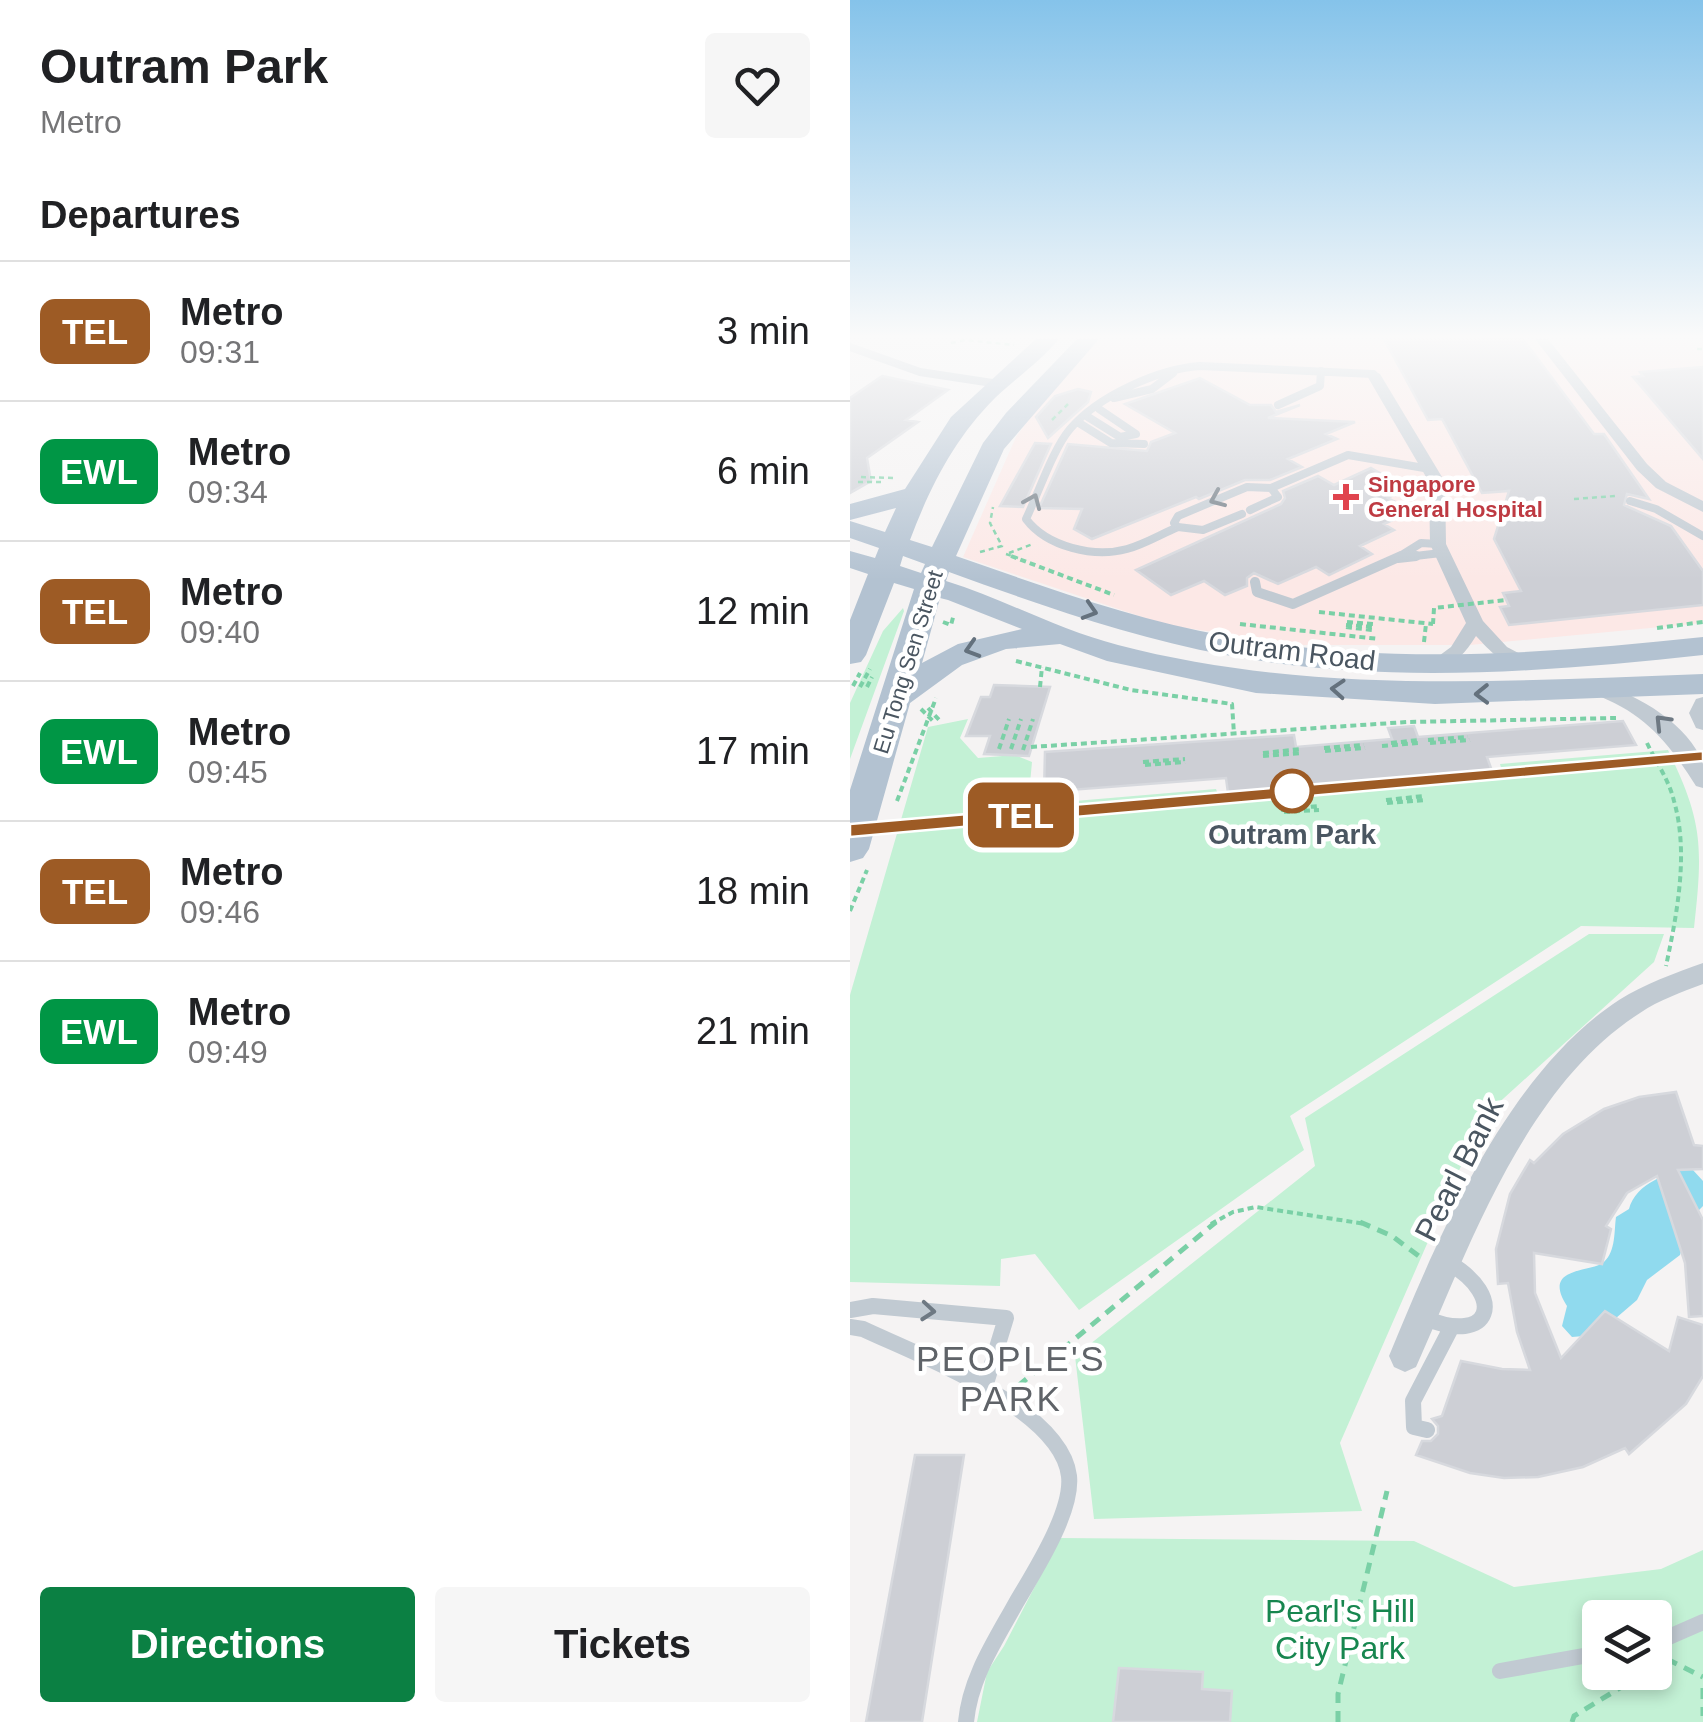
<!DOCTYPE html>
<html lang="en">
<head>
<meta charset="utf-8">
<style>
  :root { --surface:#fff; --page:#f6f6f6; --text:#202124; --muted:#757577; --line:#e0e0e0; --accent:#0b8043 }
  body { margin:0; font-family:Helvetica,sans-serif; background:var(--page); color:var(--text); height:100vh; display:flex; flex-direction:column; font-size:38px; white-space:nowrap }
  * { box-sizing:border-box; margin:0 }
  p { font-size:32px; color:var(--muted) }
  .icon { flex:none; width:55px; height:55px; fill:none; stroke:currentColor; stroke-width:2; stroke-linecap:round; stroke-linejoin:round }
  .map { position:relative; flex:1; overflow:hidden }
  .sheet { display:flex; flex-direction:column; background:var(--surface); width:850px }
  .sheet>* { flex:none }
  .badge { padding:0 20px; border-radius:15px; font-size:35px; line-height:65px }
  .controls { position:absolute; left:732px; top:1600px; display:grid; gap:20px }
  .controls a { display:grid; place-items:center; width:90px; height:90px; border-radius:10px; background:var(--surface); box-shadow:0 5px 15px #0003; font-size:50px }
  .map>.badge { position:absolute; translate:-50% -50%; box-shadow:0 0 0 5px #fff }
  h2 { padding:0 40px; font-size:38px; line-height:90px }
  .round { display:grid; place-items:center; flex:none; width:105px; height:105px; border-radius:10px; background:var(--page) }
  .head { display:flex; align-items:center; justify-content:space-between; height:170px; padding:0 40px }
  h1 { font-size:48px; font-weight:600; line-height:75px }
  .cta { display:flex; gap:20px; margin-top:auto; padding:20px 40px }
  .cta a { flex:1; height:115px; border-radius:10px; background:var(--accent); color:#fff; font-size:40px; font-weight:600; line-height:115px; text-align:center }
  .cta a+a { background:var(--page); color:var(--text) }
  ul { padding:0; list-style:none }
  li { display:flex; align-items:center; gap:30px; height:140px; padding:0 40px; border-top:2px solid var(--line) }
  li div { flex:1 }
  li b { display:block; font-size:38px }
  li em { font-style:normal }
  li .badge { min-width:110px; font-weight:700; text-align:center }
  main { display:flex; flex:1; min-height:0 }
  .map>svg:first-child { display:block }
  .medical { fill:#fce8e6 }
  .green { fill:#c3f1d5; fill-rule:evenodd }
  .water { fill:#90daee }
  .building { fill:#cdcfd5; stroke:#d7d9de; stroke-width:2.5 }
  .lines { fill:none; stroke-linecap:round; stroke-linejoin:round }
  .path-far2 { stroke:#7ad0a6; stroke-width:2.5; stroke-dasharray:5 4; stroke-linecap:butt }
  .path-far1 { stroke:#7ad0a6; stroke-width:4; stroke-dasharray:6 4; stroke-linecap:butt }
  .path { stroke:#7ad0a6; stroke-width:5; stroke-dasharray:11 8; stroke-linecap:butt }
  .service-far2 { stroke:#c1cad2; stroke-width:8 }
  .service-far1 { stroke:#c1cad2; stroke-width:10 }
  .service { stroke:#c1cad2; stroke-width:16 }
  .minor { fill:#c1cad2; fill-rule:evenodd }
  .primary { fill:#b3c2d1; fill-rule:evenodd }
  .path-bridge { stroke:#7ad0a6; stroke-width:4; stroke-dasharray:6 4; stroke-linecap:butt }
  .oneway { stroke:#6e7983 }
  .oneway2 { stroke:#64717d }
  .line { fill:#9d5b25; stroke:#fff; stroke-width:2.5 }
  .health-dot { fill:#e0444e; stroke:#fff; stroke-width:4 }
  .stop-dot { fill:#fff; stroke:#9d5b25; stroke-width:5 }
  .labels { text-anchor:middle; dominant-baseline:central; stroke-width:9; stroke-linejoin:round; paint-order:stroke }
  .far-health-label { font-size:22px; font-weight:bold; fill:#be3a42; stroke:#fff; text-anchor:start }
  .far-street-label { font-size:22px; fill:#4a5661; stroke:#fff }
  .street-label { font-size:28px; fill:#4a5661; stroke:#fff }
  .stop-label { font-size:28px; font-weight:bold; fill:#4a5661; stroke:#fff }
  .near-street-label { font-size:32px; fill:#4a5661; stroke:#fff }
  .near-park-label { font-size:32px; fill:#17864f; stroke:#fff }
  .near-neighbourhood-label { font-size:35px; letter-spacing:2.5px; fill:#5f6368; stroke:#fff }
</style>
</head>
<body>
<main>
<section class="sheet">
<div class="head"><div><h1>Outram Park</h1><p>Metro</p></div><a class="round"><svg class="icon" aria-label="heart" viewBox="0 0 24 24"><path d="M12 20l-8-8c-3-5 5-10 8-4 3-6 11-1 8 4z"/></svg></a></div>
<h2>Departures</h2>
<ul>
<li><span class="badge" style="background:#9d5b25;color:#fff">TEL</span><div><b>Metro</b><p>09:31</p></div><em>3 min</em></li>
<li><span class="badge" style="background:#009645;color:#fff">EWL</span><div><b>Metro</b><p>09:34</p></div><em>6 min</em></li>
<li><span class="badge" style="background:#9d5b25;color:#fff">TEL</span><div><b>Metro</b><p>09:40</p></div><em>12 min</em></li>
<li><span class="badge" style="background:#009645;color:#fff">EWL</span><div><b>Metro</b><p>09:45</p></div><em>17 min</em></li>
<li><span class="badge" style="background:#9d5b25;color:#fff">TEL</span><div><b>Metro</b><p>09:46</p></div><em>18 min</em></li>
<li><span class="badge" style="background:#009645;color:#fff">EWL</span><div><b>Metro</b><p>09:49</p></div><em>21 min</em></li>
</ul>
<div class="cta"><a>Directions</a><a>Tickets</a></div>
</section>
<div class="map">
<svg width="853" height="1722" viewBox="0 0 853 1722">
  <rect width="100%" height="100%" fill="#f5f3f3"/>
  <path class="medical" d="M250,339H853V623L620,645H451L316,625L113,557L166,437L204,385Z"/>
  <path class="green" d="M53,608L54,611L0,759V703L33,631Z
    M118,719L110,738L128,758L165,755L182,762L178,805L366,789L370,800L654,778L650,764L818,750C853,822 853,846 844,928L731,926L440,1116L454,1150L229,1310L185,1254L151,1259L150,1286L0,1282V995L78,727Z
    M739,934H814L804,962L632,1118L490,1443L512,1511L244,1519L225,1356L465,1166L455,1118Z
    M210,1538L564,1541L664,1587L811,1569L853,1550V1722H127L137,1672L154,1646ZM750,1618H805V1672H750Z"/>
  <path class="water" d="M842,1169L853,1181V1206L840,1219L830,1255L797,1280L787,1300L766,1318L734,1336L722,1337L712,1326L717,1306C691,1266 741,1273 754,1262C766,1251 764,1231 766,1217L779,1209C786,1183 818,1172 842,1169Z"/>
  <path class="building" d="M673,339L744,434H754L799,499L777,494L774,505L821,526L853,571V605L659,625L650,607L659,606L653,593L671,591L644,539L659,491L632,493L592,419L578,420L535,341Z
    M853,367V459L783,377L793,376L790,372Z
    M32,376L98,390L56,420L68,422L17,458L21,481L0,493V398Z
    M350,378L400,405H421L426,412L450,405L418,418L505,422L476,434L487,439L438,459L452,467L420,480H395L349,499L346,497L242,539L224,529L232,509L189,508L218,444L297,451L301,442L325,433L275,404Z
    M228,389L241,392L238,402L198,438L186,417L205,396Z
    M185,443L201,444L173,507L150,506Z
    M521,468L557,488L538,498L562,511L534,524L544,530L510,546L522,554L479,575L466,567L428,584L404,573L397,578V586L375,595L354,581L321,595L286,570L431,504L435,498L433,491L468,476L484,485Z
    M144,685L200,687L179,756L134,754L140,736H116L131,697H140Z
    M773,721L786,745L637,757L642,771L378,793L376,778L194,792L195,752L444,735L446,747L542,739L538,728L564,726L568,737Z
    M826,1092L844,1145L853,1146V1169L828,1170L853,1220V1316L839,1317L835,1263L807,1176L777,1193L756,1226L761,1229L752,1264L684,1253L685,1293L711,1358L755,1311L819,1351L828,1317L853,1325V1376L836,1404L779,1454L775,1448L733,1467L688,1477L654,1478L620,1473L566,1455L572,1441H581L588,1434V1426L582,1419L592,1416L611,1361L652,1369L680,1370L667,1332L658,1283L648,1284L646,1249L660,1194L680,1160L684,1163L713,1134L754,1109L789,1097Z
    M65,1455H114L72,1722H16Z
    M269,1668L353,1672L352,1689L382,1691L380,1722H263Z"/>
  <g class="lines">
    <path class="path-far2" d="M101,343L115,340L164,345
      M847,349H853
      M202,420L218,404
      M11,477L46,478
      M8,482H32
      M724,499L765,496
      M130,552L152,546L140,523L143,507
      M159,553L183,544
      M156,554L168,558"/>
    <path class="path-far1" d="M161,556L264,595
      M469,612L583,624
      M93,622L101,625L104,614
      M497,622L524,624
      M390,624L529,639
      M496,625L523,627
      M496,627L522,630
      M807,628L853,622
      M574,642L576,624
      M166,661L281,690L382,704L384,734
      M3,686L10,673
      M10,687L20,669
      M17,687L22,677
      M190,687L192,667
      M78,708L91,722
      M71,709L84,722
      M578,740L618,737
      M541,743L568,740
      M580,743L620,740
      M797,743C806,762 819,780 824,801C839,853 827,914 816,966
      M532,746L568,743
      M181,747L557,722L766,718
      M474,748L514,745
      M149,749L159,719
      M161,749L171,719
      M173,750L183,719
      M475,751L515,748
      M413,753L451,749
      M413,756L452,753
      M293,762L335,759
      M295,765L335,762
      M536,800L574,796
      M47,801L86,698
      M537,803L575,800
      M431,810L469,806
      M434,812L469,810
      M0,911L17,870
      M361,1224L383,1212L406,1207L516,1224"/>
    <path class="path" d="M510,1222L542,1236L570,1257
      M168,1386L366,1222
      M817,1659L853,1677
      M853,1688V1716
      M488,1722V1694L537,1491
      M722,1722L724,1716L796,1672"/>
    <path class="service-far2" d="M0,347L70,372L149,384
      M264,398L302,389L323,373
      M428,405L470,386L471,371
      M238,417L270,437L286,434L249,409
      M229,423L261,443L294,444
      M780,501L806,509L853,536
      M400,510L428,497L421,488
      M328,527C311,534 295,544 277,549C244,558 197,547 176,519C188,494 203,449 220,429C248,396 308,369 350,366L523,374
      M328,527L324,523L328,516L397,487L421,488L498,455L580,469
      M328,527L353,530L392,514
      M547,558L571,543L588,544
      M548,558L591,553"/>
    <path class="service-far1" d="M548,558L566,556
      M405,582L407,592L443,604L551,556"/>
    <path class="service" d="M0,1310L23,1306L156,1318L134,1390
      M575,1318C641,1346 657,1297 599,1263
      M0,1327L13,1329C68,1355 211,1408 219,1476C223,1512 184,1572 166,1603C145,1641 120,1678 116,1722
      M577,1430L564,1427L563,1401L600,1330
      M805,1643L853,1622
      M650,1671L750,1653"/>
    <path class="minor" d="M685,339H698L797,464L816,482L853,501V512L806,488L787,470Z
      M523,370L530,374L595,482L596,544L633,621L657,647L680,659V667C657,670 641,652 626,636C616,652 606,664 587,670L578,664L601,647L616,623L580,544L579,482L516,374Z
      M750,684C787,694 840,725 853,764C853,771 853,781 853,788L846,786C818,742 794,712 743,694L740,690L743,686Z
      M853,697V730L846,728L839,713L846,699Z
      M853,963V984C832,992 809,1000 790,1013C675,1086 619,1248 566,1367L555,1372L544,1367L539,1356C588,1237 657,1073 769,1000C794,984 825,973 853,963Z"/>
    <path class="primary" d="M186,339H209C191,361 166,378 145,398C104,439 80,487 60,540L82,547L133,443L156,413L227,339H249L154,449L106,556C195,587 283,619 376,636C533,666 695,654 853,637V655C695,672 533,685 376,655C281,637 190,605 99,572L96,581C154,599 209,630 268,645C460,695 657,681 853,674V694L585,704L406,693L257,661L210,644L156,649L112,665L60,703L19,849L13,858L0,862V790L64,589L44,583L16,655L11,662L0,664V620L18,574L0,568V551L25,558L29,548L0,538V521L35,532L46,508L0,520V504L55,489L101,417ZM53,556L75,564L71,573L50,566ZM90,598L98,600L172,629L108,644L72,663Z"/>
    <path class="path-bridge" d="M583,624L584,608L656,600"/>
  </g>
  <defs><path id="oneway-chevron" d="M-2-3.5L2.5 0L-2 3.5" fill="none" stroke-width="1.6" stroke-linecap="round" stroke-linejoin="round" transform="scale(2.5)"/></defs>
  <g class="oneway">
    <use href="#oneway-chevron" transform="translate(367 499) rotate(157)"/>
    <use href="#oneway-chevron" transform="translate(183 501) rotate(-67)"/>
    <use href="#oneway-chevron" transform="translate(812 722) rotate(-134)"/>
    <use href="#oneway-chevron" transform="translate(78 1311) rotate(5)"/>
  </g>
  <g class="oneway2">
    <use href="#oneway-chevron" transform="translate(240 611) rotate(17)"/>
    <use href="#oneway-chevron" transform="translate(122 649) rotate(163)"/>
    <use href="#oneway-chevron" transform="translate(488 689) rotate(-176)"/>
    <use href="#oneway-chevron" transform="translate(632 694) rotate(179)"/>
  </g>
  <linearGradient id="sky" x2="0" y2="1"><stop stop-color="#85c3ea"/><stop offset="0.58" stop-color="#fafafa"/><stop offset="1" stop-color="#fafafa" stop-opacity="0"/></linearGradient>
  <rect width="853" height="580" fill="url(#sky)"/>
  <path class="line" d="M853,751V761L0,837V824Z"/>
  <path class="health-dot" d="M491 482h10v10h10v10h-10v10h-10v-10h-10v-10h10z"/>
  <circle class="stop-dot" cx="442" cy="791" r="20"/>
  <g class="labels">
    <g class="far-health-label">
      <text x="518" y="484">Singapore<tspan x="518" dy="25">General Hospital</tspan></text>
    </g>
    <g class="far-street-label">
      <text transform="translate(58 662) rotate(-73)">Eu Tong Sen Street</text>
    </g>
    <g class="street-label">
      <text transform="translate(442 651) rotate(7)">Outram Road</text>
    </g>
    <g class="stop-label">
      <text x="442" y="834">Outram Park</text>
    </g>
    <g class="near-street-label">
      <text transform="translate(609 1169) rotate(-63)">Pearl Bank</text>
    </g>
    <g class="near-park-label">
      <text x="490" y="1611">Pearl's Hill<tspan x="490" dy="37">City Park</tspan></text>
    </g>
    <g class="near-neighbourhood-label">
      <text x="161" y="1358">PEOPLE'S<tspan x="161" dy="40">PARK</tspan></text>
    </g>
  </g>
</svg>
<div class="controls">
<a><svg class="icon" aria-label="layers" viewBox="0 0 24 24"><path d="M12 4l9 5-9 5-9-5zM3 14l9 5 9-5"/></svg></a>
</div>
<b class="badge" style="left:171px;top:815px;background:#9d5b25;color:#fff">TEL</b>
</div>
</main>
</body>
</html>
